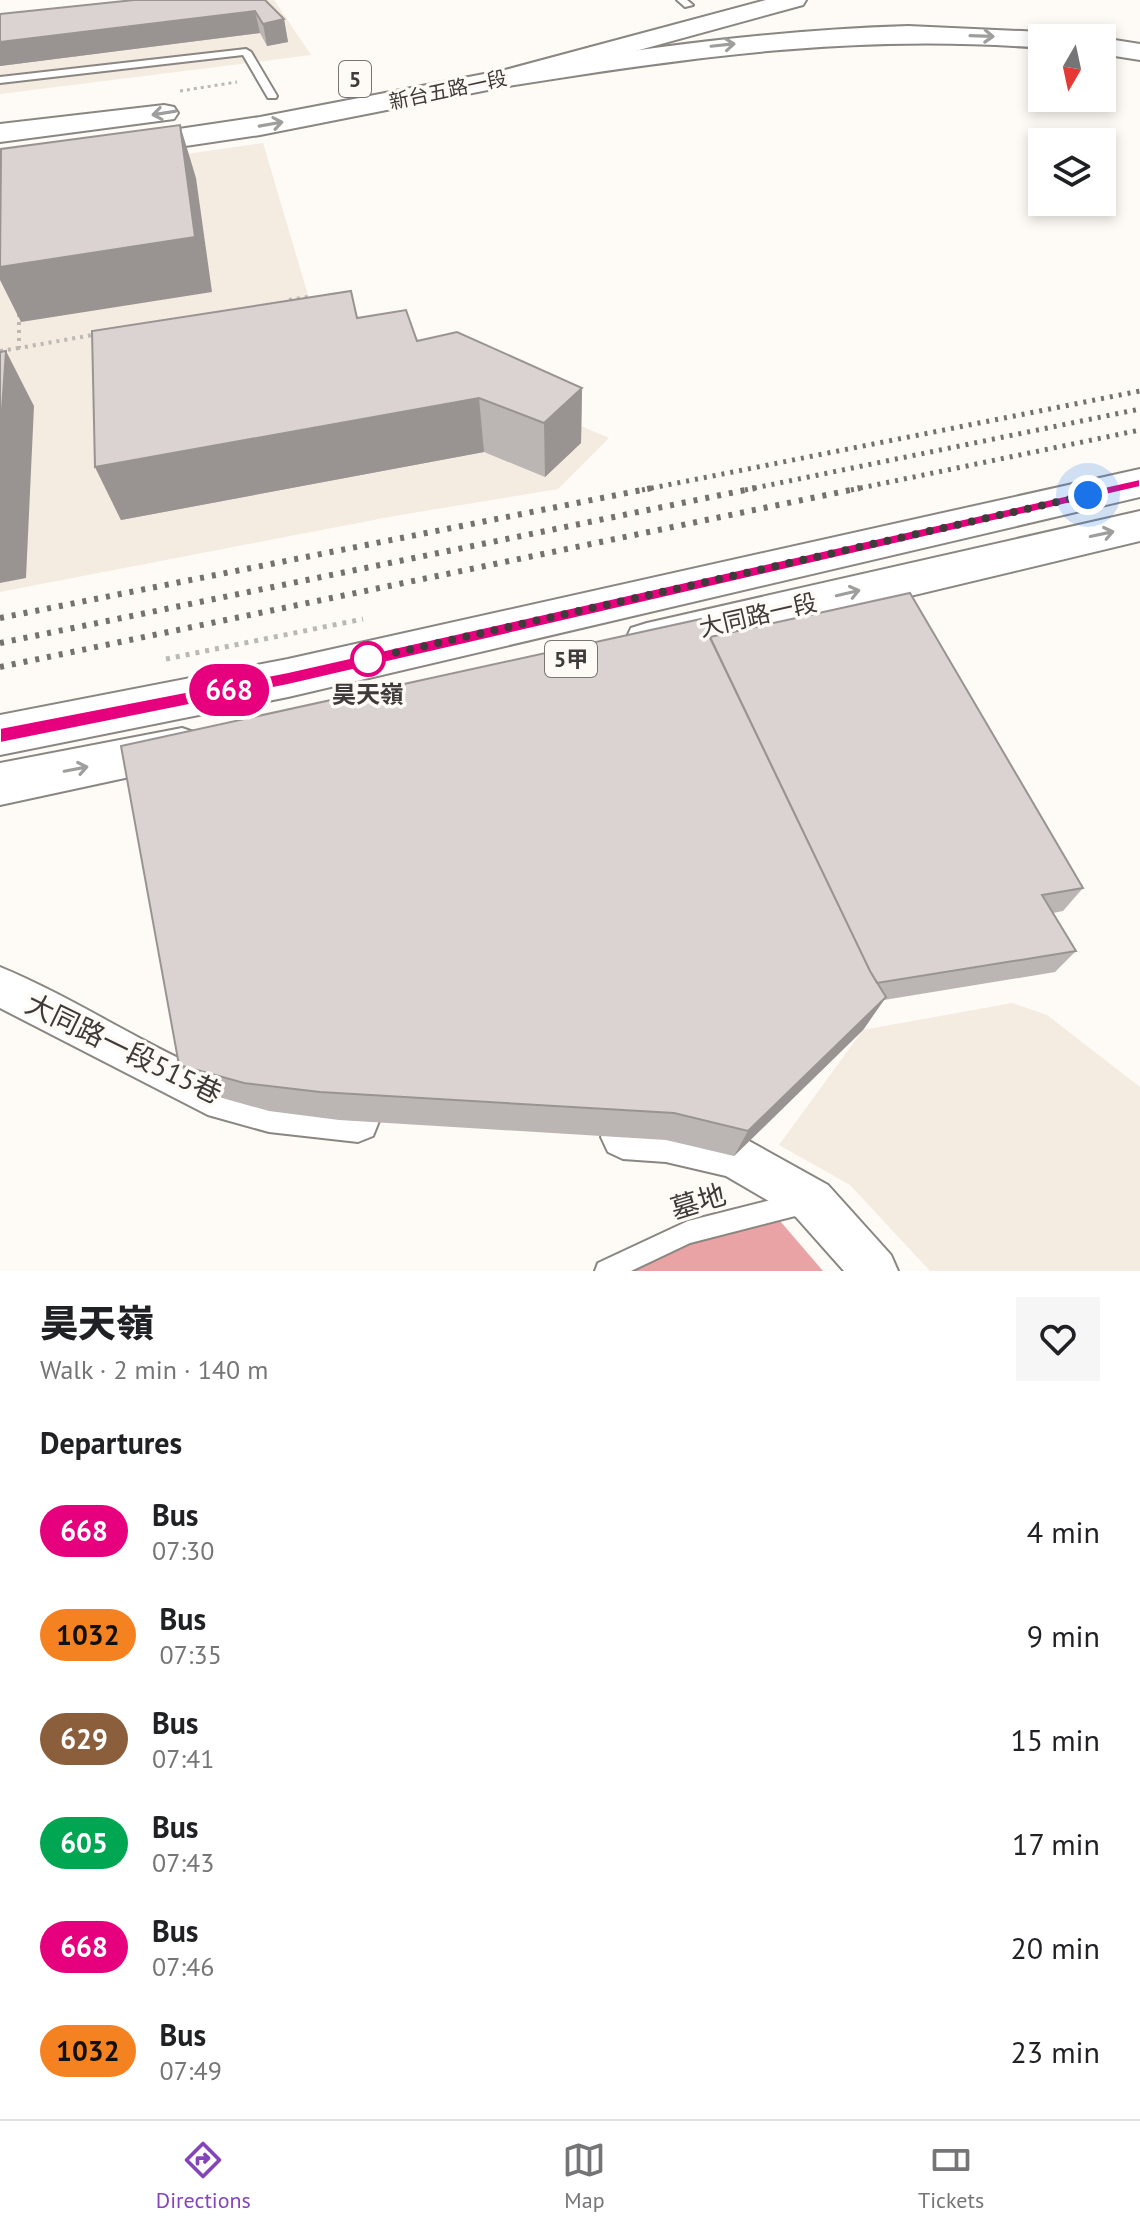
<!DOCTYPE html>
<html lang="en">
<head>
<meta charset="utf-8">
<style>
  :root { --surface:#fff; --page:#f6f6f6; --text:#202124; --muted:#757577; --line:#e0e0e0; --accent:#8445bb }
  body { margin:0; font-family:"PT Sans","Noto Sans TC",sans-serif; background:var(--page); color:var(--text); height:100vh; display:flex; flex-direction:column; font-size:30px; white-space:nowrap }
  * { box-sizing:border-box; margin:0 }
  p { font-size:26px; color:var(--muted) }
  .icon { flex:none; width:44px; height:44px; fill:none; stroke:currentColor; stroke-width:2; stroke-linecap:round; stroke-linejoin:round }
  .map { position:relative; height:1271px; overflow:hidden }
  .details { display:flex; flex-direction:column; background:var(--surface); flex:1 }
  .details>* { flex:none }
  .badge { padding:0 16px; border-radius:26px; font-size:28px; line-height:52px }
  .needle { width:52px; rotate:189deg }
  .tools { position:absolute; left:1028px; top:24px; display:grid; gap:16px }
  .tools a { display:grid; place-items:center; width:88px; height:88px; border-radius:0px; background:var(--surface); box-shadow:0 4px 12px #0003; font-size:40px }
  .you { position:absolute; width:40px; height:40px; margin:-20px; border:6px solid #fff; border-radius:50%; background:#1a73e8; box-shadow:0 0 0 12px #1a73e833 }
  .map>.badge { position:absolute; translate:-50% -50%; box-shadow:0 0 0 4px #fff }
  h2 { padding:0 40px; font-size:30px; line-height:72px }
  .round { display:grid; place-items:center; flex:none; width:84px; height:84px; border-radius:0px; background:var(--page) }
  .head { display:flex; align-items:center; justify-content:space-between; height:136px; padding:0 40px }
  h1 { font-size:38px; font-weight:800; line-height:60px }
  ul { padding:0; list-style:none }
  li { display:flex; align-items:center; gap:24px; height:104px; padding:0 40px }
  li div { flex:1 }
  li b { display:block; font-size:30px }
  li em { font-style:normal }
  li .badge { min-width:88px; font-weight:700; text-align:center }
  .menu { display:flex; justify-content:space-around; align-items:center; height:112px; border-top:2px solid var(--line); background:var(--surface); font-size:22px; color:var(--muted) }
  .menu a { display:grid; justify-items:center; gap:4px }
  .menu .current { color:var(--accent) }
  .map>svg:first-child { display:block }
  .built { fill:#f4ebe1 }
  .forest { fill:#eaa3a5 }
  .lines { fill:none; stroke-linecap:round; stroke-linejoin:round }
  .lane-casing { stroke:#8a8682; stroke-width:4 }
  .street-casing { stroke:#8a8682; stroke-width:4 }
  .primary-casing { stroke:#8a8682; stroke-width:4 }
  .highway-casing { stroke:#8a8682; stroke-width:4 }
  .path-far2 { stroke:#bcb9b5; stroke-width:3; stroke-dasharray:3 4; stroke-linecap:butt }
  .path-far1 { stroke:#bcb9b5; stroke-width:4; stroke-dasharray:3 5; stroke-linecap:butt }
  .path { stroke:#bcb9b5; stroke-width:5; stroke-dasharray:4 6; stroke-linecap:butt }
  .lane { fill:#fff; fill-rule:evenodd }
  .street { fill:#fff; fill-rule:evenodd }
  .primary { fill:#fff; fill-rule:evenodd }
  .highway { fill:#fff; fill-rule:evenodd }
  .rail-far1 { stroke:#74716e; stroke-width:5; stroke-dasharray:3 6; stroke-linecap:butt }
  .rail { stroke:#74716e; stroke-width:6; stroke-dasharray:4 8; stroke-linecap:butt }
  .wall { fill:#bbb5b4 }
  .shaded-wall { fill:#999492 }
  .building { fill:#dad3d1; stroke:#999492; stroke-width:2 }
  .oneway { stroke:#9e9e9c }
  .line { fill:#e6007e; stroke:#fff; stroke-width:2 }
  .walk { stroke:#3e3c3a; stroke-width:8; stroke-dasharray:0 14.4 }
  .stop-dot { fill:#fff; stroke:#e6007e; stroke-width:4 }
  .labels { text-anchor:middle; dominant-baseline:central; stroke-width:7; stroke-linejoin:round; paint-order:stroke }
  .far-street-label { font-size:20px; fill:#3e3c3a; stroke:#fefaf5 }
  .shield { fill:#fefaf5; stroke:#787572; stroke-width:2 }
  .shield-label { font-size:22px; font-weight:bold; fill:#3e3c3a }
  .street-label { font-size:24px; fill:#3e3c3a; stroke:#fefaf5 }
  .stop-label { font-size:24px; font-weight:bold; fill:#3e3c3a; stroke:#fefaf5 }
  .near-street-label { font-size:28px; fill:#3e3c3a; stroke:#fefaf5 }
</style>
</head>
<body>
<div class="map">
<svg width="1140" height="1271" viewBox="0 0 1140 1271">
  <rect width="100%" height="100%" fill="#fefaf5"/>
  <path class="built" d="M252,0H274L311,55L0,94V28Z
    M263,143L313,312L609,438L558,489L394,516L0,592V181Z
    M1012,1003L1047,1015L1140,1087V1271H930L850,1185L779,1145L863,1030Z"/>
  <path class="forest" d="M780,1221L823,1271H606L688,1232Z"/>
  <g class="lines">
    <g class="lane-casing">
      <path id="lane" d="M677,0H687L693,5L685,7Z
        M246,49L251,52L277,96L276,98H268L243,55L0,83V77Z
        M803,1192L811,1195L814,1203L811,1211L803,1214L690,1243L631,1271H595L598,1263L688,1221Z"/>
    </g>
    <g class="street-casing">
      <path id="street" d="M0,967C73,997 140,1043 213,1074C264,1095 324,1086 373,1106L379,1121L373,1136L358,1142L269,1132L208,1115L0,1008Z
        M623,1115L666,1118L749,1141L828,1185L891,1255L898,1271H844L796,1217L726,1176L666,1162L623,1159L608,1152L601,1137L608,1122Z"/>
    </g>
    <g class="primary-casing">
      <path id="primary" d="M766,0H806L803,5L508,86L260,135L125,155L115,152L110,146L115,140L125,137L260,117L505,70Z
        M164,105L174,107L178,113L174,119L0,142V124Z
        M1140,469V497L288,697L0,755V715L288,659Z
        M1140,511V541L647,659L631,654L625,641L631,628L647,623Z
        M182,728L199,734L206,748L199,762L0,805V763Z"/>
    </g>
    <g class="highway-casing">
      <path id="highway" d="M908,26L1042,32L1054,38H1042V48C859,33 688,57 508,86L498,84L494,78L498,72L508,70C641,48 773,30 908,26Z
        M1102,38L1140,44V60L1102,54Z"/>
    </g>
    <path class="path-far2" d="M180,91L237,82"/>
    <path class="path-far1" d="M289,300L308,297
      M19,314V348L98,334
      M0,351L19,348"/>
    <path class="path" d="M166,659L363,619"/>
    <use href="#lane" class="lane"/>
    <use href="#street" class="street"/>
    <use href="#primary" class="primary"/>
    <use href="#highway" class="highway"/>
    <path class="rail-far1" d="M642,490L1140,391
      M745,490L1140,409
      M851,490L1140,430"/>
    <path class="rail" d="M0,618L652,488
      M0,643L755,488
      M0,667L860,488"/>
  </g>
  <path class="wall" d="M265,0L284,19L288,42L267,46L260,33L0,66V14Z
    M357,318L417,341L582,388L581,443L545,477L484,452L121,520L95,467Z
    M710,637L1083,888L1063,911L1053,913L1076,951L1055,972L884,1000L863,1030L734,1156L666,1140L339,1120L269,1111L208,1094L179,1065Z"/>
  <path class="shaded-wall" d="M255,11L260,33L0,66V42Z
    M284,19L288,42L267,46L263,24Z
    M180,125L196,178L212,292L21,322L0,280V267Z
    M6,351L34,406L26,578L0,583V439Z
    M582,388L581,443L545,477L544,423Z
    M479,398L484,452L121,520L95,467Z
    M886,997L863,1030L734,1156L748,1131Z"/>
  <path class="building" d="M134,0H265L284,19L263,24L255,11L0,42V14Z
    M180,125L195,237L0,267L1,149Z
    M351,291L357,318L406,310L417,341L457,332L582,388L544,423L479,398L95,467L92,331Z
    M6,351L0,439V352Z
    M910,593L1083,888L1042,895L1076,951L877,983L870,971L710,637Z
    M701,619L870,971L886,997L748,1131L674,1113L320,1092L244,1083L179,1065L121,746Z"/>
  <defs><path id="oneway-shaft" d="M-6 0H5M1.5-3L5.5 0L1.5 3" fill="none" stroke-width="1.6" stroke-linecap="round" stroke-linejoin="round" transform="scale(2)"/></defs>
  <g class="oneway">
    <use href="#oneway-shaft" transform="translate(982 36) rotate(2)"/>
    <use href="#oneway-shaft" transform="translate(723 45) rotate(-6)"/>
    <use href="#oneway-shaft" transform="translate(164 113) rotate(171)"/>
    <use href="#oneway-shaft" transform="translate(271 124) rotate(-10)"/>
    <use href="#oneway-shaft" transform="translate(1102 534) rotate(-12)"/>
    <use href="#oneway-shaft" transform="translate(848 593) rotate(-13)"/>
    <use href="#oneway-shaft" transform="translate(76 769) rotate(-11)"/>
  </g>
  <path class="line" d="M1140,479V487L288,685L0,743V728L288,672Z"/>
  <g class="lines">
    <path class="walk" d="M368,659L1088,495"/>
  </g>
  <circle class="stop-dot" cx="368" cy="659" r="16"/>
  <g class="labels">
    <g class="far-street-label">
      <text transform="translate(448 90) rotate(-12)">新台五路一段</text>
    </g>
    <g class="shield">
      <rect x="339" y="61" width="32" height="36" rx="6"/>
      <rect x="545" y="641" width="52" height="36" rx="6"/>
    </g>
    <g class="shield-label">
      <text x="355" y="79">5</text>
      <text x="571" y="659">5甲</text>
    </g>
    <g class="street-label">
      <text transform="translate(758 615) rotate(-13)">大同路一段</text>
    </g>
    <g class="stop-label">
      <text x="368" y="694">昊天嶺</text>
    </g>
    <g class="near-street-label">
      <text transform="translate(124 1048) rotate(26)">大同路一段515巷</text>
      <text transform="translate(698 1201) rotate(-17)">墓地</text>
    </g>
  </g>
</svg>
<div class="tools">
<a><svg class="needle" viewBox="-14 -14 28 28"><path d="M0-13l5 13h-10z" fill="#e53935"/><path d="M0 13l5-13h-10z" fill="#757577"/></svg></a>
<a><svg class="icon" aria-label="layers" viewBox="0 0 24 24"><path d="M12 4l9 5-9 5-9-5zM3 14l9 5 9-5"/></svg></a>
</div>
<div class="you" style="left:1088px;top:495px"></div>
<b class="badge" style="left:229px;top:690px;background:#e6007e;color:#fff">668</b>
</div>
<section class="details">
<div class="head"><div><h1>昊天嶺</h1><p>Walk · 2 min · 140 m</p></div><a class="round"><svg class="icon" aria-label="heart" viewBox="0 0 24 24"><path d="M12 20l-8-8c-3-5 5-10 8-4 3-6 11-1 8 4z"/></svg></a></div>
<h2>Departures</h2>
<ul>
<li><span class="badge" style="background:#e6007e;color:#fff">668</span><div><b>Bus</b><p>07:30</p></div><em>4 min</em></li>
<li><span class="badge" style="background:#f58220;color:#111">1032</span><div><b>Bus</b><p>07:35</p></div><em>9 min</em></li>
<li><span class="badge" style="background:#8b5e3c;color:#fff">629</span><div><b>Bus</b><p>07:41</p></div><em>15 min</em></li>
<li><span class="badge" style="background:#00a651;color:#fff">605</span><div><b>Bus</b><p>07:43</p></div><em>17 min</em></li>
<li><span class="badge" style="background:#e6007e;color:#fff">668</span><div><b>Bus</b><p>07:46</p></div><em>20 min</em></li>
<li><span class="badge" style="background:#f58220;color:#111">1032</span><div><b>Bus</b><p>07:49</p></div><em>23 min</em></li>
</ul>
</section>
<nav class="menu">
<a class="current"><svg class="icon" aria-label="directions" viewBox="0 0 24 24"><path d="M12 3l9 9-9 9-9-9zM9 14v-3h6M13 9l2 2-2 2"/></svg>Directions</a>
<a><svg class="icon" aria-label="map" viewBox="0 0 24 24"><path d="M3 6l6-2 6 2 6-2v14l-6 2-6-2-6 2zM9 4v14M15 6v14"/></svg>Map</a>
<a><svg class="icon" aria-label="tickets" viewBox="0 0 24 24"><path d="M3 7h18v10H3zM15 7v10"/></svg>Tickets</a>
</nav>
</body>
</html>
